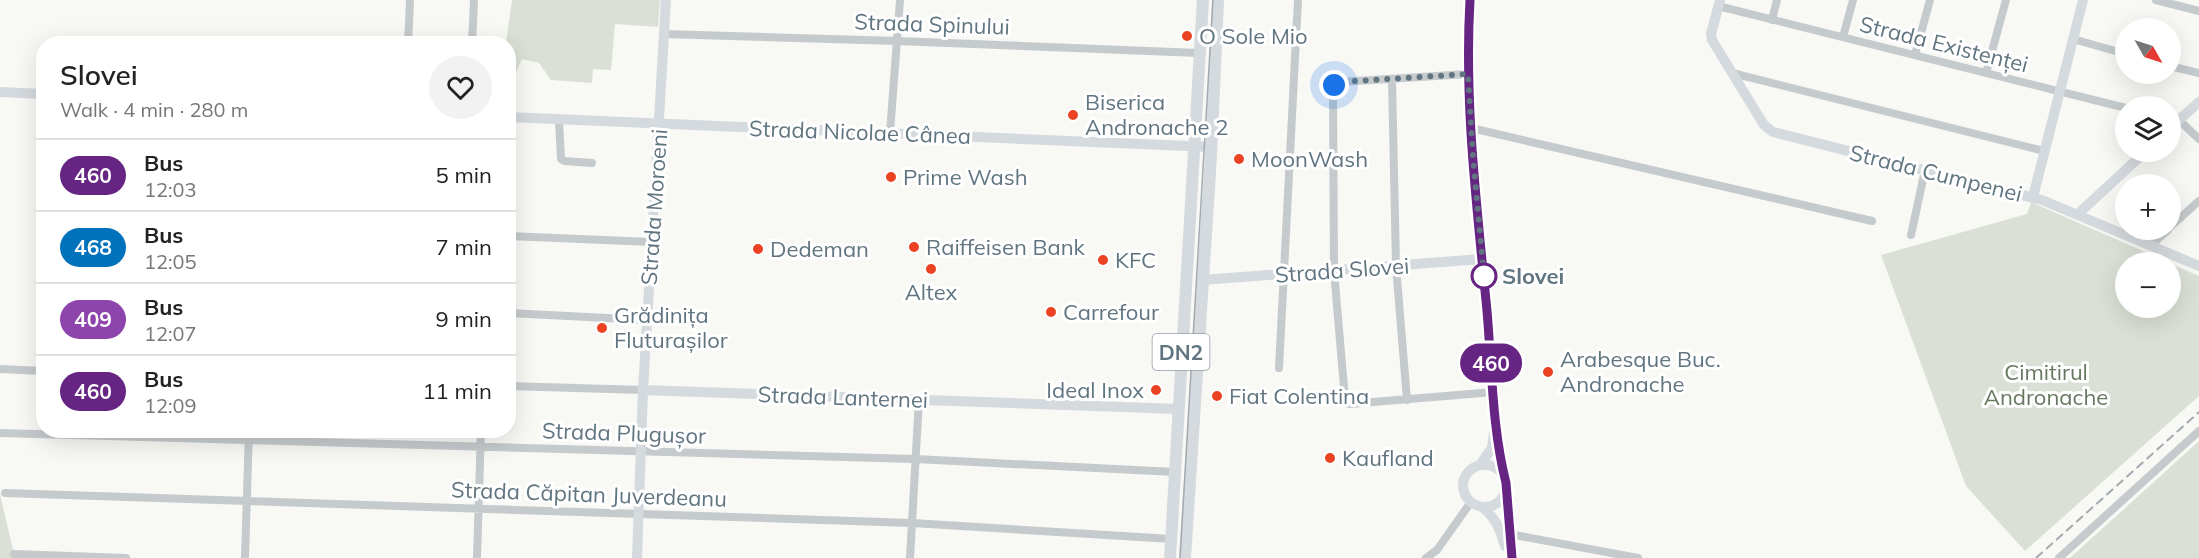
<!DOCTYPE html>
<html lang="en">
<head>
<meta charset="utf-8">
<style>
  :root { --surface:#fff; --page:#f2f2f2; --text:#222; --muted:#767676; --line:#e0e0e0 }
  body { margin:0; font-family:Mulish,sans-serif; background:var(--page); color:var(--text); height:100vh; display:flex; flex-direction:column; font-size:22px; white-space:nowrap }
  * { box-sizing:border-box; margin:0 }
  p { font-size:20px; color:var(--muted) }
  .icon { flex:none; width:33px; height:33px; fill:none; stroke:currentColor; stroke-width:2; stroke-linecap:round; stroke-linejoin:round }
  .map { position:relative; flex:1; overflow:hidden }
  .details { position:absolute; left:36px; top:36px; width:480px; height:402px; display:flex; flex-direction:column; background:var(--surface); border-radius:24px; box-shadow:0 6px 24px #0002 }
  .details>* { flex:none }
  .badge { padding:0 12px; border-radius:20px; font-size:21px; line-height:39px }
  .needle { width:39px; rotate:129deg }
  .buttons { position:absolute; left:2115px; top:18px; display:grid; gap:12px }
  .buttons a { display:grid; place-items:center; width:66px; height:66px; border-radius:50%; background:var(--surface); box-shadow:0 6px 24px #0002; font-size:30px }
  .you { position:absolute; width:30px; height:30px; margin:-15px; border:4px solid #fff; border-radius:50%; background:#1a73e8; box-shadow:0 0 0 9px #1a73e833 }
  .map>.badge { position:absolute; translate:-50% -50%; box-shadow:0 0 0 3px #fff }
  .round { display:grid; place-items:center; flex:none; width:63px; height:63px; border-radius:32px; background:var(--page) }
  .headline { display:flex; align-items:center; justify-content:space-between; height:102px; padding:0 24px }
  h1 { font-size:28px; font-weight:600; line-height:45px }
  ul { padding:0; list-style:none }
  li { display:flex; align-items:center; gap:18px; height:72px; padding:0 24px; border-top:2px solid var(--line) }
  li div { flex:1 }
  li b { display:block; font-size:22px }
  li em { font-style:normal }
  li .badge { min-width:66px; font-weight:700; text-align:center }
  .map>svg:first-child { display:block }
  .green { fill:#dae0d5 }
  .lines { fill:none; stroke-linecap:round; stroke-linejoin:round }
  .street { stroke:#c5cacc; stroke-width:8 }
  .secondary { stroke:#d5dade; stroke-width:10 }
  .primary { stroke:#d5dade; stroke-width:12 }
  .tram { stroke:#a3abb0; stroke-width:1.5 }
  .rail { stroke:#a3abb0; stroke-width:2; stroke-dasharray:9 4.5; stroke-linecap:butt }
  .line-casing { stroke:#fff; stroke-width:14 }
  .line { stroke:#662483; stroke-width:9 }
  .walk { stroke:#617581; stroke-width:6; stroke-dasharray:0 10.8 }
  .poi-dot { fill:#eb4321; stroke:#fff; stroke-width:2 }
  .stop-dot { fill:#fff; stroke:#662483; stroke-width:3 }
  .labels { text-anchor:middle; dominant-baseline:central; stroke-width:6; stroke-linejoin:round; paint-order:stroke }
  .shield { fill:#fff; stroke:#909ea7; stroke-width:1.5 }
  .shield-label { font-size:21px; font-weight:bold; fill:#617581 }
  .street-label { font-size:22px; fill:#617581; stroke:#fff }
  .poi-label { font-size:22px; fill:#617581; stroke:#fff; text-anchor:start }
  .stop-label { font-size:22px; font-weight:bold; fill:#617581; stroke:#fff; text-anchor:start }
  .park-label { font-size:22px; fill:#667960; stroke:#fff }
</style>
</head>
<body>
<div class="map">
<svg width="2199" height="558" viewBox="0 0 2199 558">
  <rect width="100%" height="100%" fill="#f8f8f5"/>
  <path class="green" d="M512,0H660L658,27L615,24L611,70L593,69L592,83L551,80L539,63L522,59L516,72L509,71L508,44L506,43Z
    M2031,202L2168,262H2126V308H2170L2171,264L2199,276V396L2025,551L1966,486L1881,255L2027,214Z
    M2199,441V558H2070Z
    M0,494L14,554L15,558H0Z"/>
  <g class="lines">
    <path class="street" d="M2156,0L2199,11
      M1718,6L2126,108
      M1772,20L1777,0
      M664,34L897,41L1199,53
      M1843,37L1853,0
      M2073,39L2126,54
      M408,44L410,0
      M472,44L474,0
      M1915,55L1930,0
      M2170,66L2199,73
      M1732,73L2044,151
      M1986,73L2006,0
      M1468,74L1340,82L1333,88L1334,271L1345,399L1349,404L1494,392
      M1392,79L1396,266L1407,400
      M2170,118L2179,120L2199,139
      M559,120L561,159L564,161L592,163
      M1471,128L1872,221
      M890,133L900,0
      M2170,227L2199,201
      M1911,235L1925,170
      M508,236L651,242
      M2151,245L2168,230
      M508,313L647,320
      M1279,368L1298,0
      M0,369L44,371
      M508,386L643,390
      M0,433L915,459L1175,472
      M5,493L912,523L1172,539
      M1509,534L1638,558
      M14,554L126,558
      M245,558L249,430
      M477,558L481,430
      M910,558L919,399
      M1426,558L1437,550L1471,502
      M2059,558L2199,431"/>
    <path class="secondary" d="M1470,0C1463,127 1482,255 1493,381C1495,410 1499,438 1502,467C1503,474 1507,481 1506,489C1504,500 1494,508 1483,507C1477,506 1471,503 1467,498C1452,475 1483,451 1503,474
      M1720,0L1711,34L1712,40L1764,125L1773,132L2042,200L2199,266
      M0,92L44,94
      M508,117L1211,147
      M2170,128L2199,102
      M2033,197L2083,0
      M2078,214L2145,152
      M1202,280L1482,259
      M643,390L1178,409
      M1480,465L1492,448L1494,433
      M1506,490L1512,558
      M1482,507C1496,518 1500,529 1505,546
      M637,558L643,390L666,0"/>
    <path class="primary" d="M1170,558L1203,0
      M1185,558L1211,156L1218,0"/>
    <path class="tram" d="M1180,558L1213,0"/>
    <path class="rail" d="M2036,558L2199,412"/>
  </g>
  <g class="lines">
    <g class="line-casing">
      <path id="line" d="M1470,0C1464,104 1477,207 1487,311C1492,368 1492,428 1506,483L1512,558"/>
    </g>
    <use href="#line" class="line"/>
    <path class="walk" d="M1334,85L1340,82L1468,74L1473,158L1484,276"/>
  </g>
  <g class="poi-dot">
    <circle cx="1187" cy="36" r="6"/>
    <circle cx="1073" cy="115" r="6"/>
    <circle cx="1239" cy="159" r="6"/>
    <circle cx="891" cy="177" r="6"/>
    <circle cx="914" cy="247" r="6"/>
    <circle cx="758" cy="249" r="6"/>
    <circle cx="1103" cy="260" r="6"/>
    <circle cx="931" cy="269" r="6"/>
    <circle cx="1051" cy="312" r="6"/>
    <circle cx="602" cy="328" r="6"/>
    <circle cx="1548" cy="372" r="6"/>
    <circle cx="1156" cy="390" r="6"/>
    <circle cx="1217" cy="396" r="6"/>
    <circle cx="1330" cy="458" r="6"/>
  </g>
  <circle class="stop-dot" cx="1484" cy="276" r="12"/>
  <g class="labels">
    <rect class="shield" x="1152.5" y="334" width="57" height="36" rx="4.5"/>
    <g class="shield-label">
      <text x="1181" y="352">DN2</text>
    </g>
    <g class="street-label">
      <text transform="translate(932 24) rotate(2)">Strada Spinului</text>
      <text transform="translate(1944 44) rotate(14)">Strada Existenței</text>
      <text transform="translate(860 132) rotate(2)">Strada Nicolae Cânea</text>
      <text transform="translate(1936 173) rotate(14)">Strada Cumpenei</text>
      <text transform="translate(654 207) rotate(-86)">Strada Moroeni</text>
      <text transform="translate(1342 270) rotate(-4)">Strada Slovei</text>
      <text transform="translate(843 397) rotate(2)">Strada Lanternei</text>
      <text transform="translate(624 433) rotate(2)">Strada Plugușor</text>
      <text transform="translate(589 494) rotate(2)">Strada Căpitan Juverdeanu</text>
    </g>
    <g class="poi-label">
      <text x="1199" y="36">O Sole Mio</text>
      <text x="1085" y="102">Biserica<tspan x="1085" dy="25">Andronache 2</tspan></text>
      <text x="1251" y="159">MoonWash</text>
      <text x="903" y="177">Prime Wash</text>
      <text x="926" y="247">Raiffeisen Bank</text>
      <text x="770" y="249">Dedeman</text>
      <text x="1115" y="260">KFC</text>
      <text x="931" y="292" text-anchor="middle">Altex</text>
      <text x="1063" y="312">Carrefour</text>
      <text x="614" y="315">Grădinița<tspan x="614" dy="25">Fluturașilor</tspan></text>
      <text x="1560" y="359">Arabesque Buc.<tspan x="1560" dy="25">Andronache</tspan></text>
      <text x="1144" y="390" text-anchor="end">Ideal Inox</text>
      <text x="1229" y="396">Fiat Colentina</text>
      <text x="1342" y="458">Kaufland</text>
    </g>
    <g class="stop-label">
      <text x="1502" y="276">Slovei</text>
    </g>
    <g class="park-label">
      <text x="2046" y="372">Cimitirul<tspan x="2046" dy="25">Andronache</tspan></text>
    </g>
  </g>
</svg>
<div class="buttons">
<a><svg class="needle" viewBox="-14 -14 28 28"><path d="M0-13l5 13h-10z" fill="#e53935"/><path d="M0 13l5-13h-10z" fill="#767676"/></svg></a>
<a><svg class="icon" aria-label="layers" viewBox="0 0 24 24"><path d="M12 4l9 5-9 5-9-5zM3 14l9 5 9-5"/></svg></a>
<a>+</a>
<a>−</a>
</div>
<div class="you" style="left:1334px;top:85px"></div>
<b class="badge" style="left:1491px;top:363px;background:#662483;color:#fff">460</b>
<section class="details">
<div class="headline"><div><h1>Slovei</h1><p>Walk · 4 min · 280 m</p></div><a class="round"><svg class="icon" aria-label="heart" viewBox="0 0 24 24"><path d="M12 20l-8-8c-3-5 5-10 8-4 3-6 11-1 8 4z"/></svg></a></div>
<ul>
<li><span class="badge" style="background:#662483;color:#fff">460</span><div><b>Bus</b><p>12:03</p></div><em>5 min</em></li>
<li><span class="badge" style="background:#0072bc;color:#fff">468</span><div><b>Bus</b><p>12:05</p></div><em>7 min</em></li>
<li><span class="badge" style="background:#8e44ad;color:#fff">409</span><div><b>Bus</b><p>12:07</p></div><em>9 min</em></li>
<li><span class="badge" style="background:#662483;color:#fff">460</span><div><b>Bus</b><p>12:09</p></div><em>11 min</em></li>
</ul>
</section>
</div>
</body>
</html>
